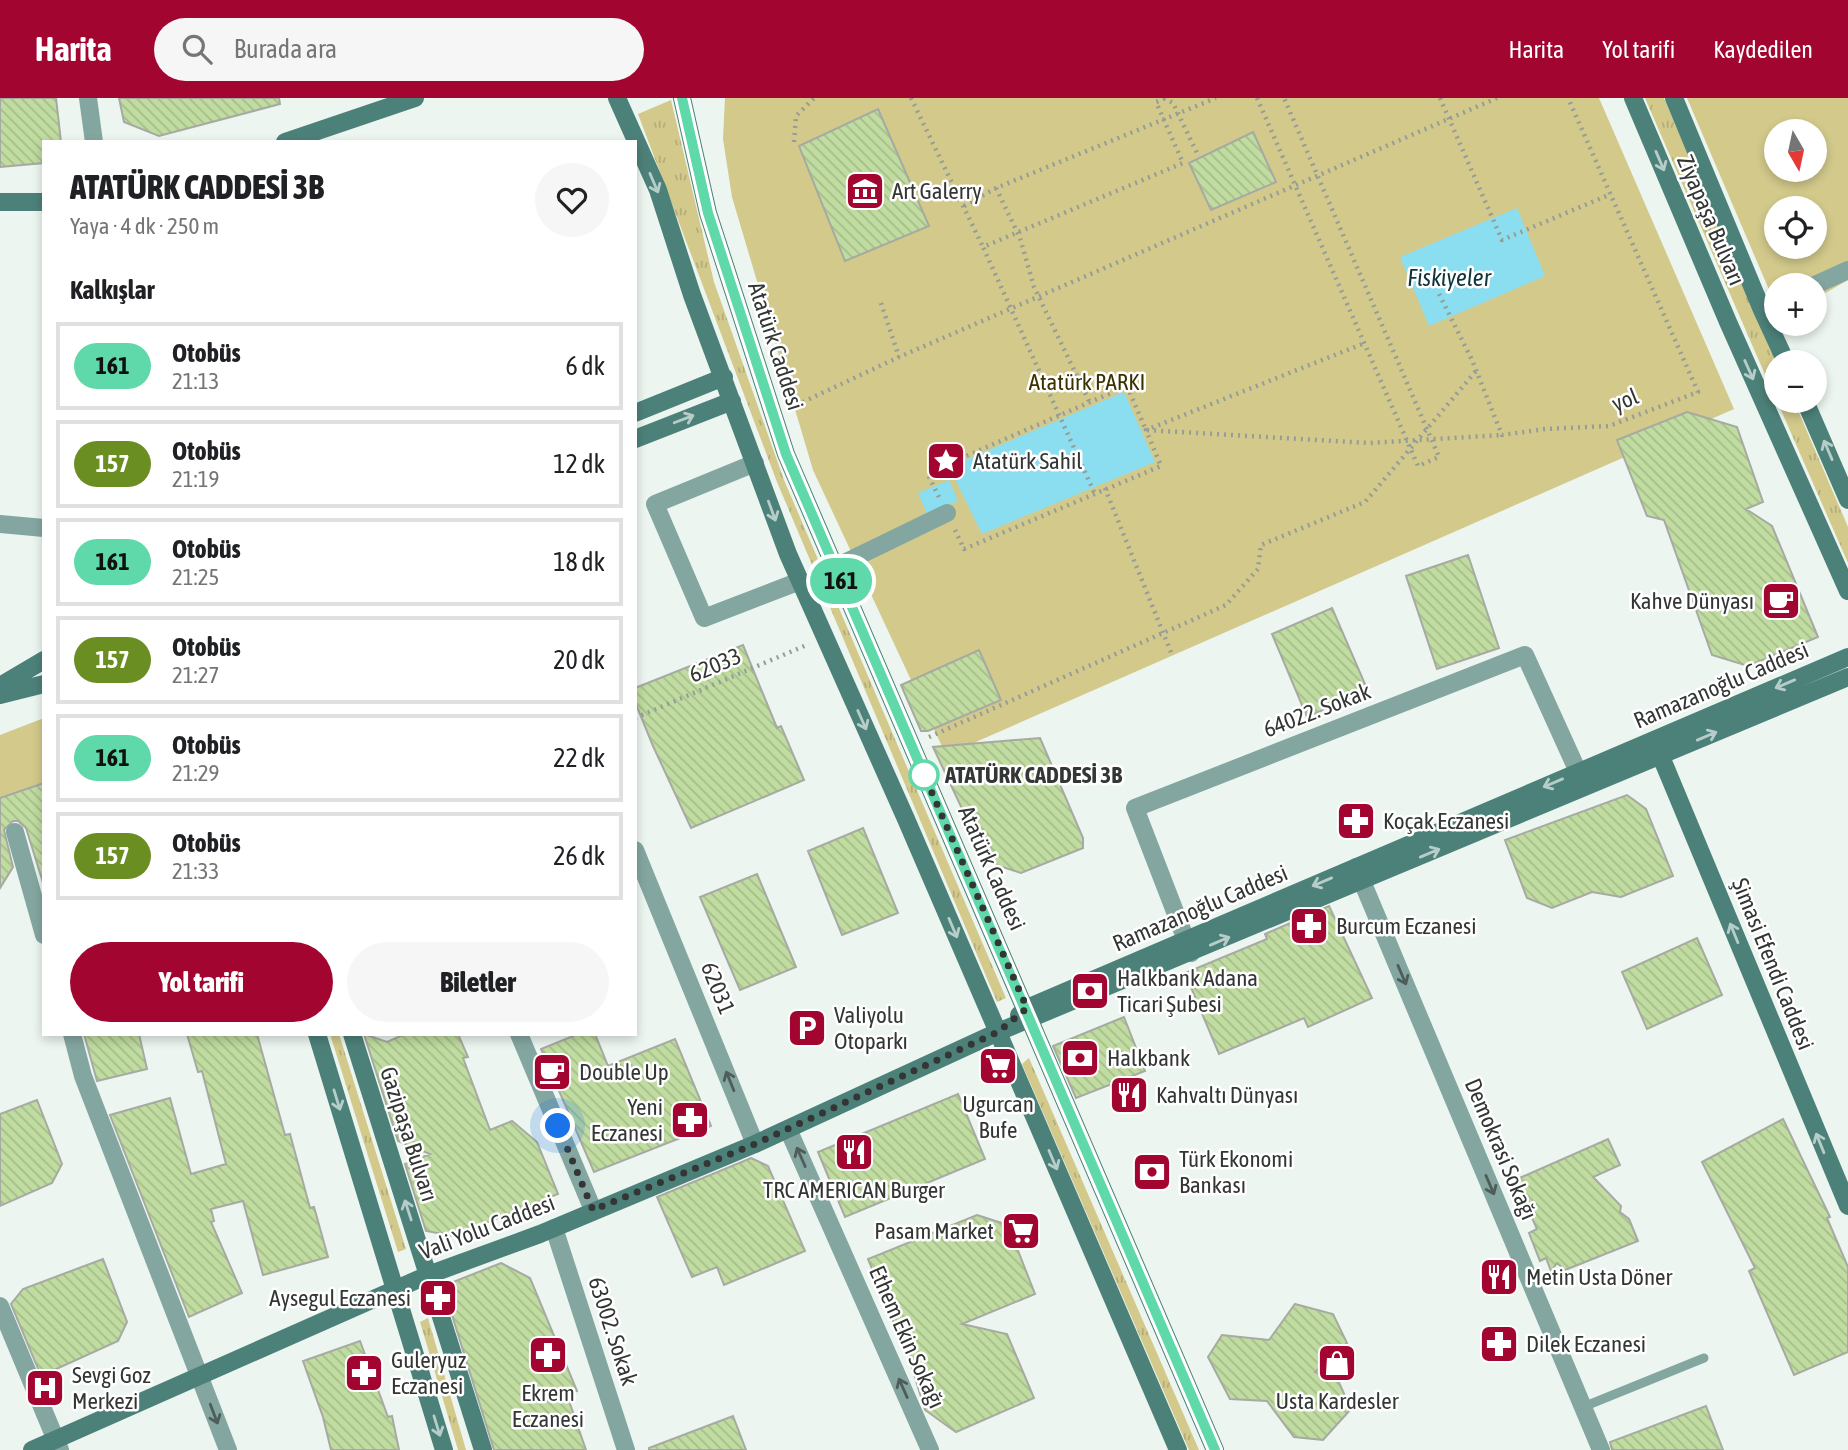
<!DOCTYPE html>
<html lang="tr">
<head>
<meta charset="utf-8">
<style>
  :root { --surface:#fff; --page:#f6f6f6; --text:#202124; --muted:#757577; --line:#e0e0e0; --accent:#a30531 }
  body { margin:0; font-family:"Asap Condensed",sans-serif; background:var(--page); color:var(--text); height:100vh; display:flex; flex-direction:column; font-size:26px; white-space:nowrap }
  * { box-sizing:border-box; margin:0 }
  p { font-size:23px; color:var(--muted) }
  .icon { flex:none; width:38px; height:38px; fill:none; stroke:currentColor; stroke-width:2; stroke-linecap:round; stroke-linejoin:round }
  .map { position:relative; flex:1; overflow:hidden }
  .drawer { position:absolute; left:42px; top:42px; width:595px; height:896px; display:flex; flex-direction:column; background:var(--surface); border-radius:0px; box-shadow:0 4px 10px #0003 }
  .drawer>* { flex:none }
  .badge { padding:0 14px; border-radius:23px; font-size:24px; line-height:46px }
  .needle { width:46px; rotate:171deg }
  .controls { position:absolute; left:1764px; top:21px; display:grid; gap:14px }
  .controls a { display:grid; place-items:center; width:63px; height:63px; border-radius:50%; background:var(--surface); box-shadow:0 4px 10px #0003; font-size:35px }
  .you { position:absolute; width:35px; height:35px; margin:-18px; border:5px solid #fff; border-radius:50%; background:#1a73e8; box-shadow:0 0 0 10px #1a73e833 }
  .map>.badge { position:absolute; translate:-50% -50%; box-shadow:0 0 0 4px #fff }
  h2 { padding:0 28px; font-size:26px; line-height:63px }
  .round { display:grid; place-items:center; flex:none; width:74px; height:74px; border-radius:37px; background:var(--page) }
  .overview { display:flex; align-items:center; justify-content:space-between; height:119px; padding:0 28px }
  h1 { font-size:33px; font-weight:800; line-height:52px }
  .action { display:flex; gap:14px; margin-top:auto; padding:14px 28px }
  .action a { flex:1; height:80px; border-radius:42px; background:var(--accent); color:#fff; font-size:28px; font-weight:800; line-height:80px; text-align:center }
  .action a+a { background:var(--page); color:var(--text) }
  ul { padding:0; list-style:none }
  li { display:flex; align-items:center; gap:21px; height:88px; margin:0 14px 10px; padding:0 14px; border:4px solid var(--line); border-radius:0px }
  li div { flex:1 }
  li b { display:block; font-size:26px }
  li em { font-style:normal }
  li .badge { min-width:77px; font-weight:700; text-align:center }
  header { display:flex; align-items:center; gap:42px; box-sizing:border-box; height:98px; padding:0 35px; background:var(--accent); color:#fff }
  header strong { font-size:33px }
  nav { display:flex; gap:38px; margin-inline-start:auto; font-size:24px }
  .search { width:490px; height:63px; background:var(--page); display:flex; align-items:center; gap:18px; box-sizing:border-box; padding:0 24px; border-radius:38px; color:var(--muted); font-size:26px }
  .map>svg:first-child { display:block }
  .grass { fill:url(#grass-tufts) }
  .green { fill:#d2c98b; fill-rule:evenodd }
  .water { fill:#8bdef0 }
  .building { fill:url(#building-back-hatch); stroke:#a6aaa2; stroke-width:2 }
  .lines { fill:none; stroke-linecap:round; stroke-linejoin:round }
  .path { stroke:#969d98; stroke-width:4.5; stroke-dasharray:2 5; stroke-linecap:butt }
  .lane { stroke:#84a6a1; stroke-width:9 }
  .street { stroke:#84a6a1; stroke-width:18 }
  .secondary { stroke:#4c8179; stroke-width:18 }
  .oneway { stroke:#b7cdc9 }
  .oneway2 { stroke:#4f5d5a }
  .line-casing { stroke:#fff; stroke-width:16 }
  .line { stroke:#5fd8aa; stroke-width:10 }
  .walk { stroke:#333634; stroke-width:7; stroke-dasharray:0 12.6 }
  .stop-dot { fill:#fff; stroke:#5fd8aa; stroke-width:3.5 }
  .labels { text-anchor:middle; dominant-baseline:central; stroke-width:5; stroke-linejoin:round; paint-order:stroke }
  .poi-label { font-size:23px; fill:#333634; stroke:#fff; text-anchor:start }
  .street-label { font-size:23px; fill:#333634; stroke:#fff }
  .park-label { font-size:23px; fill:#3a3300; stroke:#fff }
  .stop-label { font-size:23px; font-weight:bold; fill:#333634; stroke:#fff; text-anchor:start }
  .water-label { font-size:24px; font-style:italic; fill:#0c353c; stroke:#fff }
</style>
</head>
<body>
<header>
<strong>Harita</strong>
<div class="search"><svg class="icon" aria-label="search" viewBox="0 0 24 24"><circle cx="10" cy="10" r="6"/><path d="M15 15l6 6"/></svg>Burada ara</div>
<nav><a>Harita</a><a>Yol tarifi</a><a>Kaydedilen</a></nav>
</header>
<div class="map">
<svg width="1848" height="1352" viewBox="0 0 1848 1352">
  <defs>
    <pattern id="grass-tufts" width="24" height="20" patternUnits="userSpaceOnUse" patternTransform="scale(1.75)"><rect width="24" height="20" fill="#d2c98b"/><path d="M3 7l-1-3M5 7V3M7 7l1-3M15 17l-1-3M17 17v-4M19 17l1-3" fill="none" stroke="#b5ad79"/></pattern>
    <pattern id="building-back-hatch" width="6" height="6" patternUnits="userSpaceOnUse" patternTransform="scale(1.75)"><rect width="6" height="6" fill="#c0dca0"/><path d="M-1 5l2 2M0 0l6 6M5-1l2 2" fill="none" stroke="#a5bd8a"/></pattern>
  </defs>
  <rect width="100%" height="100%" fill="#ecf5ef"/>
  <path class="grass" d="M1645,0H1664L1778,264L1776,302Z
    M671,2L714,184L784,382L1006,900L997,904L777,384L638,16Z
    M1777,303H1794L1848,429V465Z
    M330,936H339L406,1151L398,1154Z
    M1029,960L1199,1352H1189L1022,966Z
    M428,1220L466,1352H458L420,1224Z"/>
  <path class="green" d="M725,0H1599L1734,311L946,657L813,372L732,99L723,41Z
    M1687,0H1848V182L1815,201V187H1776V208ZM1776,33H1815V72H1776ZM1776,110H1815V149H1776Z
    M44,620V702L0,716V637Z"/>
  <path class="water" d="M1517,110L1545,178L1429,228L1400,159Z
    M1124,294L1155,364L982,436L949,369Z
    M949,382L958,403L927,416L918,395Z"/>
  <path class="building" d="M0,0H56L61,44H44V65L0,69Z
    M119,0H279L280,6L159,38L124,24Z
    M878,11L929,128L845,163L799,48Z
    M1253,34L1276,84L1211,112L1189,65Z
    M1687,314L1737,329L1763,404L1746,411L1772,428L1818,539L1748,568L1712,557L1664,422L1647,418L1617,342Z
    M1468,457L1499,550L1437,571L1406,478Z
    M1332,510L1368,593L1307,619L1272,536Z
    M743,547L777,630L781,628L804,682L691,730L653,648L635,604V590Z
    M979,552L1001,602L928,633H921L901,587Z
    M1040,640L1083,740V750L1021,775L987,764L933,649Z
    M44,685V788L26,730L18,723H13L4,732L13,769L0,790V700Z
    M1627,697L1646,711L1673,778L1621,799L1592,794L1552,810L1527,800L1505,742Z
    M863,730L898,815L842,837L808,753Z
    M757,776L796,869L740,892L700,799Z
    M1329,808L1372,900L1308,929L1304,920L1219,956L1185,875L1267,841L1265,836Z
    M1697,840L1722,897L1647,931L1622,874Z
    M1124,919L1145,973L1076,1000L1053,948Z
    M84,936H139L147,971L97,983Z
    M187,936H257L285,1037L290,1036L310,1110L314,1109L328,1159L263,1177L243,1103L211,1111L214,1123L211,1124L242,1195L189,1219L110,1017L170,1000L191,1076L226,1066L202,973L198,974Z
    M364,936L387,944L405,936H458L468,959L463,960L490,1032L512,1023L537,1044L558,1096L453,1138L426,1133L405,1066L430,1056L398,1043Z
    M578,936H595L608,968L675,941L711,1028L594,1074L541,951Z
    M958,996L985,1061L845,1119L818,1054Z
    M37,1002L62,1066L52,1085L0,1108V1016Z
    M1783,1021L1830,1119L1827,1120L1848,1169V1254L1794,1277L1749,1173L1755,1170L1702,1064Z
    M1608,1041L1620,1067L1593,1079L1621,1108L1620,1114L1629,1121L1638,1143L1565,1172L1557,1165L1551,1173L1546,1160L1540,1163L1529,1135L1537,1131L1515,1082Z
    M751,1060L768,1068L805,1153L724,1187L717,1169L692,1179L657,1099Z
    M977,1117L1008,1127L1035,1196L962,1226L1007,1236L1034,1300L956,1334L925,1312L900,1231L896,1230L868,1161Z
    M103,1161L127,1224L118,1243L41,1278L11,1206L23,1191Z
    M501,1165L530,1180L577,1293L567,1297L586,1352H494L443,1188Z
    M1295,1206L1333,1216L1347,1245L1315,1274L1337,1280L1351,1311L1323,1342L1294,1339L1267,1303L1230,1301L1208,1259L1222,1237L1269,1242Z
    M360,1243L388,1319L392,1318L399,1352H331L323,1319L303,1263Z
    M1706,1308L1723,1352H1612L1610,1344Z
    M733,1318L746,1352H649V1350Z"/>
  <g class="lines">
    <path class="path" d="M911,0L983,149
      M1164,0L1173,5L1198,57
      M1257,0L1418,368L1439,359L1284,0
      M1440,0L1502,142L1611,96
      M794,44L796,18L814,0
      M996,90L1020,140L1034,189L1089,303
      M964,108L996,90L1216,0
      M1439,196L1472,262L1502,337L1545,331L1609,328L1698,294L1568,0
      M881,205L899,259
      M790,310L899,259L1497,0
      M1105,390L1172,557
      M1094,394L983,149L1183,65L1156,4L1166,0
      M939,399L927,375L1127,288L1146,332L1369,345L1502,337
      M955,432L964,451L1161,368L1146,332L1365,245
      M635,620L809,546
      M929,639L1226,507L1258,471L1261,447L1365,404L1476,273"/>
    <path class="lane" d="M1583,1309L1704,1260"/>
    <path class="street" d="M88,0L94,44
      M1815,187L1848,172
      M755,365L655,406L704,520L800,483
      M0,426L44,430
      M846,464L947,415
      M15,734L44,837
      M635,752L755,1046
      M1356,769L1601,1352
      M1191,855L1135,710L1525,557L1584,687
      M72,936L83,978L228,1352
      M519,936L593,1112
      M788,1031L930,1352
      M554,1130L626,1352
      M0,1208L60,1352"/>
    <path class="secondary" d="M617,0L658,92L692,197L788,456L906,721L1178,1352
      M682,0L708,115L786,356L1215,1352
      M1633,0L1728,224L1848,493
      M1674,0L1762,212L1786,264
      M285,44L415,0
      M0,104H44
      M1805,303L1848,402
      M635,315L724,279
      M635,341L732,303
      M0,588L44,562
      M0,597L44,586
      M1657,649L1848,1108
      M1019,917L1027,910L1848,559
      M317,936L444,1352
      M352,936L483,1352
      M32,1352L428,1177L540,1136L755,1046L998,934L1848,579"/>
  </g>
  <defs><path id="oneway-shaft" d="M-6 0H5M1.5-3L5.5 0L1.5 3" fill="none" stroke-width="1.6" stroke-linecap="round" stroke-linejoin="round" transform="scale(1.75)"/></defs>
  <g class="oneway">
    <use href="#oneway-shaft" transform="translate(1660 63) rotate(67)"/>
    <use href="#oneway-shaft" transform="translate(654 85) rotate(67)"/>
    <use href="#oneway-shaft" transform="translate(1749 272) rotate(66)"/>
    <use href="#oneway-shaft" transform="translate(684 321) rotate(-21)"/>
    <use href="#oneway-shaft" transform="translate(1828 352) rotate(-113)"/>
    <use href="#oneway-shaft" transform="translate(772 413) rotate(70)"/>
    <use href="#oneway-shaft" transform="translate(1785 586) rotate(157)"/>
    <use href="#oneway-shaft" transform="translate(862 622) rotate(66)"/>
    <use href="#oneway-shaft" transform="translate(1707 638) rotate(-23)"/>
    <use href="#oneway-shaft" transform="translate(1553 685) rotate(157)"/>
    <use href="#oneway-shaft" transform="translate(1430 755) rotate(-23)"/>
    <use href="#oneway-shaft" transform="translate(1322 784) rotate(157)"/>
    <use href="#oneway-shaft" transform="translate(953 830) rotate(67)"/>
    <use href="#oneway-shaft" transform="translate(1734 835) rotate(-112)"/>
    <use href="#oneway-shaft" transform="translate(1220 843) rotate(-23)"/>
    <use href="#oneway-shaft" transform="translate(337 1002) rotate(73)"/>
    <use href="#oneway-shaft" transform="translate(1820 1045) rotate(-112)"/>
    <use href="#oneway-shaft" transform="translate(1053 1062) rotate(67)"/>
    <use href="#oneway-shaft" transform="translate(408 1112) rotate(-108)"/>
    <use href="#oneway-shaft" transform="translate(437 1328) rotate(73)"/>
  </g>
  <g class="oneway2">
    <use href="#oneway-shaft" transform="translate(1402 877) rotate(67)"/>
    <use href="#oneway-shaft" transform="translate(730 983) rotate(-112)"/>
    <use href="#oneway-shaft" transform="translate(801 1059) rotate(-114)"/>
    <use href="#oneway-shaft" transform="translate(1490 1087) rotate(67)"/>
    <use href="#oneway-shaft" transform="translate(903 1290) rotate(-114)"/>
    <use href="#oneway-shaft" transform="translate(214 1316) rotate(69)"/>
  </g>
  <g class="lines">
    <g class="line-casing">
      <path id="line" d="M682,0L708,115L786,356L1215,1352"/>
    </g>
    <use href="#line" class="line"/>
    <path class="walk" d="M558,1028L593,1112L755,1046L998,934L1027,910L924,677"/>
  </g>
  <defs>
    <g id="museum-square" transform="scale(2.0125)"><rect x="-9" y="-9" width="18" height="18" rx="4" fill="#a30531" stroke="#fff"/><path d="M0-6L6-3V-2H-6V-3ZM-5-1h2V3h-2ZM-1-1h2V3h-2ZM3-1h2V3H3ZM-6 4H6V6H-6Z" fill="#fff"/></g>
    <g id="sight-square" transform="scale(2.0125)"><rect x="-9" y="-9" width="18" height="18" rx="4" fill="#a30531" stroke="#fff"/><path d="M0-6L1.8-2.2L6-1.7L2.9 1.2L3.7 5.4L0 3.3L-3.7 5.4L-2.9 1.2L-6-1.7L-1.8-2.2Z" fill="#fff"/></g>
    <g id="cafe-square" transform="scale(2.0125)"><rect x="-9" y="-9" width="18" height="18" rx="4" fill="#a30531" stroke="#fff"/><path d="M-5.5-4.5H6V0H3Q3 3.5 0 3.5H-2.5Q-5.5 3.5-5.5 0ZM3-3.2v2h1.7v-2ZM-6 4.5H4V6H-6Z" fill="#fff"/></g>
    <g id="pharmacy-square" transform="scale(2.0125)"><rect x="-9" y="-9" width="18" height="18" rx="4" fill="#a30531" stroke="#fff"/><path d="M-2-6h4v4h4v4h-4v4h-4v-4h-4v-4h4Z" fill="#fff"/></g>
    <g id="bank-square" transform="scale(2.0125)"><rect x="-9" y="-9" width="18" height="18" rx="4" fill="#a30531" stroke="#fff"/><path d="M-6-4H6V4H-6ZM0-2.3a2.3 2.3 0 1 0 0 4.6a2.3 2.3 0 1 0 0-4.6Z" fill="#fff"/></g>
    <g id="parking-square" transform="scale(2.0125)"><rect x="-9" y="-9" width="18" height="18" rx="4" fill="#a30531" stroke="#fff"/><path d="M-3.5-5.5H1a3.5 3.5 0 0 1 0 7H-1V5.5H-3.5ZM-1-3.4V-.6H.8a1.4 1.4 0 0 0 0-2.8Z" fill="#fff"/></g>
    <g id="supermarket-square" transform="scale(2.0125)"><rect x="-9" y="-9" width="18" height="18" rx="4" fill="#a30531" stroke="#fff"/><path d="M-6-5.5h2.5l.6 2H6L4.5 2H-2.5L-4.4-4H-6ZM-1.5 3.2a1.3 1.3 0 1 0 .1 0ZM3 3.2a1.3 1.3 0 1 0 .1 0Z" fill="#fff"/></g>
    <g id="restaurant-square" transform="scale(2.0125)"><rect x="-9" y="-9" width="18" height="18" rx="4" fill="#a30531" stroke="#fff"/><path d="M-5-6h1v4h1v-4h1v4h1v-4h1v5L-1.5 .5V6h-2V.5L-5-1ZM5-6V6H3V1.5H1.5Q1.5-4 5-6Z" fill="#fff"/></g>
    <g id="shop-square" transform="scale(2.0125)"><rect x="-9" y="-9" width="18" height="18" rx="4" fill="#a30531" stroke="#fff"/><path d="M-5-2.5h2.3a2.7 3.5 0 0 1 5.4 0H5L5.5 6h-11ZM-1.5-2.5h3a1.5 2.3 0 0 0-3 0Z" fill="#fff"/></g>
    <g id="hospital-square" transform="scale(2.0125)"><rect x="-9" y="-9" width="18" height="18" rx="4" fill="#a30531" stroke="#fff"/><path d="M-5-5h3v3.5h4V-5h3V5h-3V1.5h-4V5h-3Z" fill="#fff"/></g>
  </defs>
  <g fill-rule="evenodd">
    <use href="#museum-square" x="865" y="93"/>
    <use href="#sight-square" x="946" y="363"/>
    <use href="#cafe-square" x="1781" y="503"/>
    <use href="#pharmacy-square" x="1356" y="723"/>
    <use href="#pharmacy-square" x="1309" y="828"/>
    <use href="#bank-square" x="1090" y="893"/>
    <use href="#parking-square" x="807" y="930"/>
    <use href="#bank-square" x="1080" y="960"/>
    <use href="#supermarket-square" x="998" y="968"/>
    <use href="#cafe-square" x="552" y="974"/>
    <use href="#restaurant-square" x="1129" y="997"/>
    <use href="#pharmacy-square" x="690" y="1022"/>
    <use href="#restaurant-square" x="854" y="1054"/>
    <use href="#bank-square" x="1152" y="1074"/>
    <use href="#supermarket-square" x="1021" y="1133"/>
    <use href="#restaurant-square" x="1499" y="1179"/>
    <use href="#pharmacy-square" x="438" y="1200"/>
    <use href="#pharmacy-square" x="1499" y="1246"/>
    <use href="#pharmacy-square" x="548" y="1257"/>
    <use href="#shop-square" x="1337" y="1265"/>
    <use href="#pharmacy-square" x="364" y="1275"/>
    <use href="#hospital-square" x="45" y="1290"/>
  </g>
  <circle class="stop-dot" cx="924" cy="677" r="14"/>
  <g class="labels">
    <g class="poi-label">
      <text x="892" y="93">Art Galerry</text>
      <text x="973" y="363">Atatürk Sahil</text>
      <text x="1754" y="503" text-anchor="end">Kahve Dünyası</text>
      <text x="1383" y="723">Koçak Eczanesi</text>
      <text x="1336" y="828">Burcum Eczanesi</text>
      <text x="1117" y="880">Halkbank Adana<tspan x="1117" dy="26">Ticari Şubesi</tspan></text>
      <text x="834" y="917">Valiyolu<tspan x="834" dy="26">Otoparkı</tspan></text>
      <text x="1107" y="960">Halkbank</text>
      <text x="579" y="974">Double Up</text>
      <text x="1156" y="997">Kahvaltı Dünyası</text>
      <text x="998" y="1006" text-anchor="middle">Ugurcan<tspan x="998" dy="26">Bufe</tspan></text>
      <text x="663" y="1009" text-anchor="end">Yeni<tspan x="663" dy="26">Eczanesi</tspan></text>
      <text x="1179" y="1061">Türk Ekonomi<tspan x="1179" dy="26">Bankası</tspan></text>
      <text x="854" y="1092" text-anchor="middle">TRC AMERICAN Burger</text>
      <text x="994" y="1133" text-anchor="end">Pasam Market</text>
      <text x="1526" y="1179">Metin Usta Döner</text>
      <text x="411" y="1200" text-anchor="end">Aysegul Eczanesi</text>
      <text x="1526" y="1246">Dilek Eczanesi</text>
      <text x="391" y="1262">Guleryuz<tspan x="391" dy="26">Eczanesi</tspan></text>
      <text x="72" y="1277">Sevgi Goz<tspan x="72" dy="26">Merkezi</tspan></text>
      <text x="548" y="1295" text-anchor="middle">Ekrem<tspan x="548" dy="26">Eczanesi</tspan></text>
      <text x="1337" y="1303" text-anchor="middle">Usta Kardesler</text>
    </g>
    <g class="street-label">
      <text transform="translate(1711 122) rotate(67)">Ziyapaşa Bulvarı</text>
      <text transform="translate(776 248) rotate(72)">Atatürk Caddesi</text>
      <text transform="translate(1625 302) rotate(-22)">yol</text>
      <text transform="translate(715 567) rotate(-23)">62033</text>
      <text transform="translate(1721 587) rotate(-23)">Ramazanoğlu Caddesi</text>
      <text transform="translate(1317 612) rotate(-21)">64022. Sokak</text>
      <text transform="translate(992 770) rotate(66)">Atatürk Caddesi</text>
      <text transform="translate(1200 810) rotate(-23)">Ramazanoğlu Caddesi</text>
      <text transform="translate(1773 866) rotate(68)">Şimasi Efendi Caddesi</text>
      <text transform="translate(718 890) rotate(68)">62031</text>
      <text transform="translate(409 1036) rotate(72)">Gazipaşa Bulvarı</text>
      <text transform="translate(1501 1051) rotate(67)">Demokrasi Sokağı</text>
      <text transform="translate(487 1129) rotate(-21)">Vali Yolu Caddesi</text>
      <text transform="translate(613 1233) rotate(72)">63002. Sokak</text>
      <text transform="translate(907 1239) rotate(66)">Ethem Ekin Sokağı</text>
    </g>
    <g class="park-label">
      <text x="1087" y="284">Atatürk PARKI</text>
    </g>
    <g class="stop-label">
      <text x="945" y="677">ATATÜRK CADDESİ 3B</text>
    </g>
    <g class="water-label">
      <text x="1449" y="179">Fiskiyeler</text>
    </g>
  </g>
</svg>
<div class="controls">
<a><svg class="needle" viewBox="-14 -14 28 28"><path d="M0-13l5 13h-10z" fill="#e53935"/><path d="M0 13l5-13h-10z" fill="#757577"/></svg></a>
<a><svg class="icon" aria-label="locate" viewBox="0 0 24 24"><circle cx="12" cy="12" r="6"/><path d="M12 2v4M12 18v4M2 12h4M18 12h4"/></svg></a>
<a>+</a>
<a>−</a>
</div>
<div class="you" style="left:558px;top:1028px"></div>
<b class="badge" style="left:841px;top:483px;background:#5fd8aa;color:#111">161</b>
<section class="drawer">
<div class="overview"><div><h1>ATATÜRK CADDESİ 3B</h1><p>Yaya · 4 dk · 250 m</p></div><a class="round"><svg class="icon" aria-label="heart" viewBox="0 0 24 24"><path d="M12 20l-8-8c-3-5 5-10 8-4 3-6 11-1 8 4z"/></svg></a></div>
<h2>Kalkışlar</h2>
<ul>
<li><span class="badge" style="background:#5fd8aa;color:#111">161</span><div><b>Otobüs</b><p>21:13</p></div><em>6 dk</em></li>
<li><span class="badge" style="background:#6b8e23;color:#fff">157</span><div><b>Otobüs</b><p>21:19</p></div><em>12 dk</em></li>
<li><span class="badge" style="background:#5fd8aa;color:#111">161</span><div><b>Otobüs</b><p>21:25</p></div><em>18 dk</em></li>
<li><span class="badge" style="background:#6b8e23;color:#fff">157</span><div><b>Otobüs</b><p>21:27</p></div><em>20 dk</em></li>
<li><span class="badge" style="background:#5fd8aa;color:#111">161</span><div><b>Otobüs</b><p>21:29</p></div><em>22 dk</em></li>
<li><span class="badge" style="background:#6b8e23;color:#fff">157</span><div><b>Otobüs</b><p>21:33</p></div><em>26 dk</em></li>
</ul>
<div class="action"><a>Yol tarifi</a><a>Biletler</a></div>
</section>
</div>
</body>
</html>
